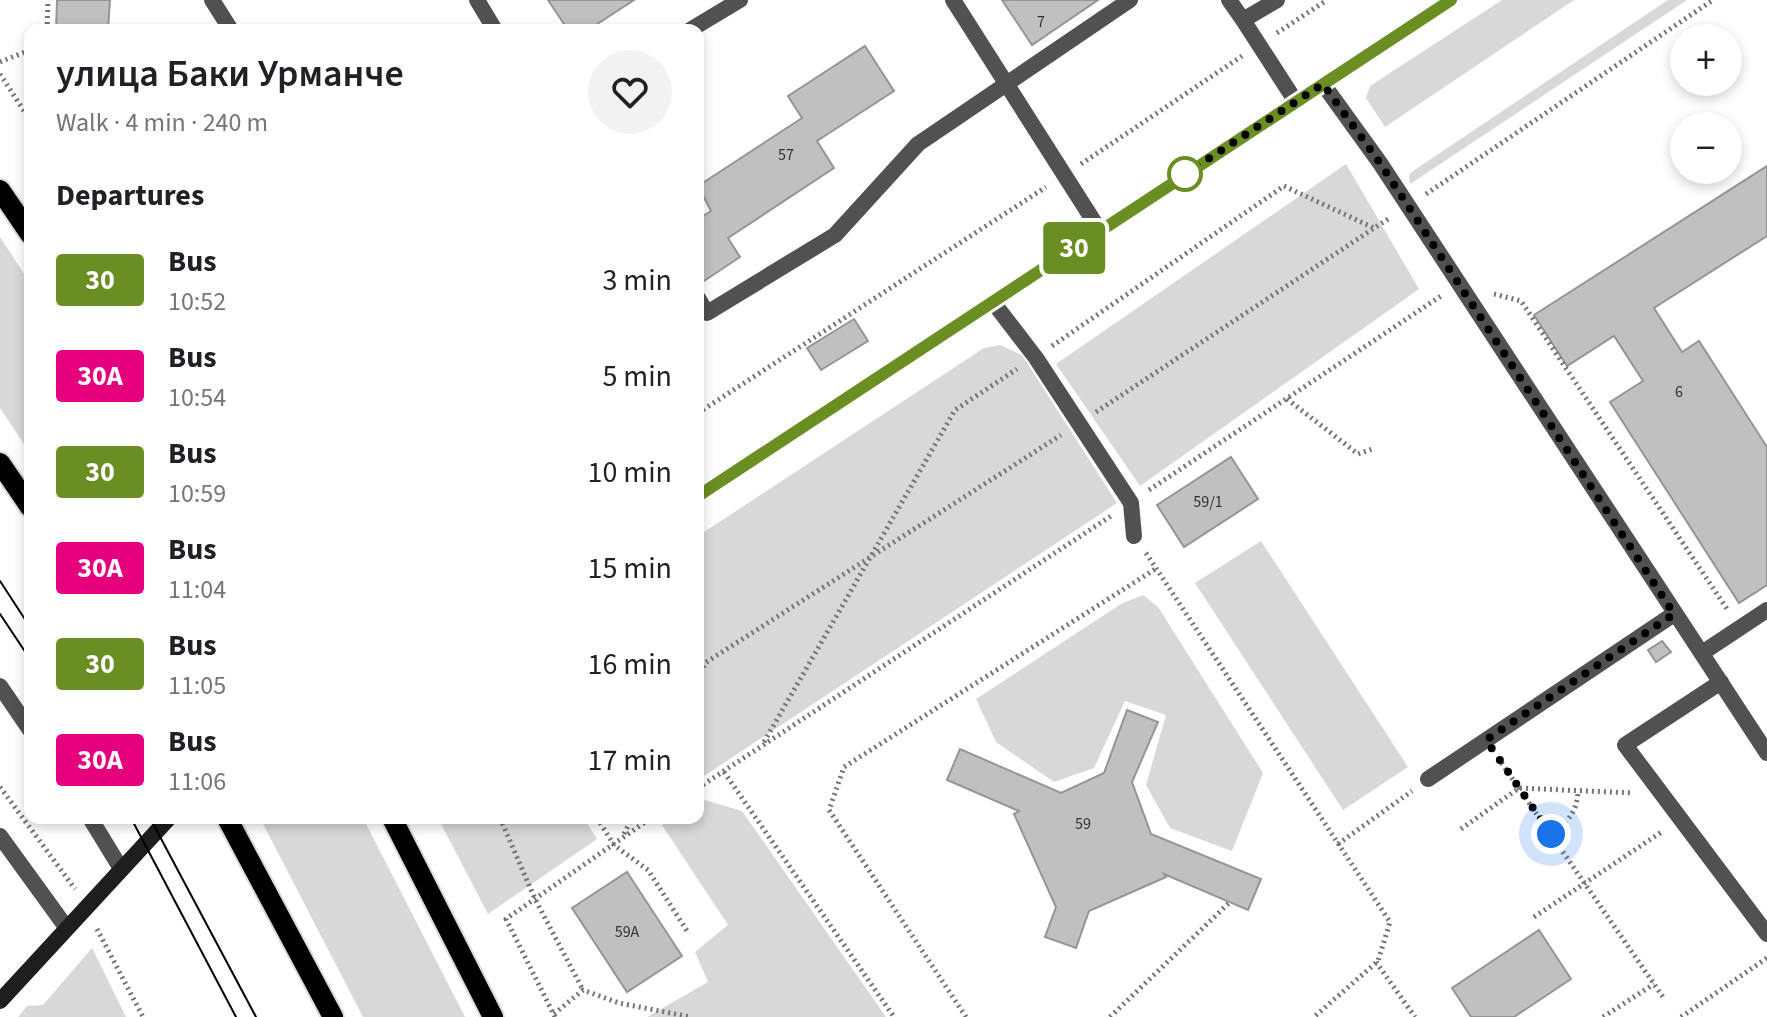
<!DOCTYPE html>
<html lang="en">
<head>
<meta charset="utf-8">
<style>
  :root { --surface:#fff; --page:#f2f2f2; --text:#202124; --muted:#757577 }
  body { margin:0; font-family:"Source Sans 3",sans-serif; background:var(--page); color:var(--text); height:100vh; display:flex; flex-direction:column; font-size:30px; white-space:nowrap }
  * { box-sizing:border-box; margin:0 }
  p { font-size:26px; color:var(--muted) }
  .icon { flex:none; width:44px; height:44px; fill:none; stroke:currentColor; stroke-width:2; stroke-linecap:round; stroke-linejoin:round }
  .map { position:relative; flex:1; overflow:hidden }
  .panel { position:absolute; left:24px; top:24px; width:680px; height:800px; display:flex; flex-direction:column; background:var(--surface); border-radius:16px; box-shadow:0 4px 12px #0003 }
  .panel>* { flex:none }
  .badge { padding:0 16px; border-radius:6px; font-size:28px; line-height:52px }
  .fabs { position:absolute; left:1670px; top:24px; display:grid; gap:16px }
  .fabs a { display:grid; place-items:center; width:72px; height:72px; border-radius:50%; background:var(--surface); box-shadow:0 4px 12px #0003; font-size:40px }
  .you { position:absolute; width:40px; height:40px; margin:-20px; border:6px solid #fff; border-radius:50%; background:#1a73e8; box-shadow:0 0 0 12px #1a73e833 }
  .map>.badge { position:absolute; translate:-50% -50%; box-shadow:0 0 0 4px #fff }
  h2 { padding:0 32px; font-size:30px; line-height:72px }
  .round { display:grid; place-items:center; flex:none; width:84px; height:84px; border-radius:42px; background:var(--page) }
  .head { display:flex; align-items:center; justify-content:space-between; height:136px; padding:0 32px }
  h1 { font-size:38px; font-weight:600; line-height:60px }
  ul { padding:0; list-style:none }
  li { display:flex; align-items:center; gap:24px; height:96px; padding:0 32px }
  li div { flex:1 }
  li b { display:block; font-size:30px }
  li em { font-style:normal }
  li .badge { min-width:88px; font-weight:700; text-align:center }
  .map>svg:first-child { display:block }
  .green { fill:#d8d8d8 }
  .building { fill:#c0c0c0; stroke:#959595; stroke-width:2 }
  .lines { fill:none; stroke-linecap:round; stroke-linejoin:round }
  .primary-casing { stroke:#dbdbdb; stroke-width:24 }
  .path { stroke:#737373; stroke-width:5; stroke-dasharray:2 4; stroke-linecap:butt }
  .lane { stroke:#515151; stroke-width:16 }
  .secondary { stroke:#1e1e1e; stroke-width:16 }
  .primary { stroke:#000; stroke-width:20 }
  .tram { stroke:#000; stroke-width:2 }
  .line-casing { stroke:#fff; stroke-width:18 }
  .line { stroke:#6b8e23; stroke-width:12 }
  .walk { stroke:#000; stroke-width:8; stroke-dasharray:0 14.4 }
  .stop-dot { fill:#fff; stroke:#6b8e23; stroke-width:4 }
  .labels { text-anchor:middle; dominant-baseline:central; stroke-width:6; stroke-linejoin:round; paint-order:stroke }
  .number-label { font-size:16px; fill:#303030 }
</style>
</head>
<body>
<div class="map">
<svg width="1767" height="1017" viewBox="0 0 1767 1017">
  <rect width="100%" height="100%" fill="#fff"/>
  <path class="green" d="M1502,0H1574L1385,127L1366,98L1370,86Z
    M1668,0H1687L1410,184L1409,175L1413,171Z
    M1346,164L1419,289L1140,486L1056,364Z
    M0,237L30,283V453L0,408Z
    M1000,345L1022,355L1117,503L698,780V536L984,348Z
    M1261,541L1408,767L1343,810L1195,583Z
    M1143,595L1158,607L1263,773L1232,851L1170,828L1146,785L1166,715L1125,701L1094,768L1054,782L996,742L976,699L1121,604Z
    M705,800L742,811L886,1017H647L708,982L695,952L728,925L662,825L675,818H698V804Z
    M260,818H363L465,1017H363Z
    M438,818H584L597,839L488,914Z
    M92,948L126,1017H18L27,1006L43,1005Z"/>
  <path class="building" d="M57,0H110L108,30H56Z
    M548,0H634L588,30H568Z
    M1002,0H1098L1032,45Z
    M865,46L894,91L817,141L834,168L728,238L740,257L698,285V219L711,211L698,186L802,118L788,96Z
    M1767,166V236L1654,308L1682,352L1699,341L1767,447V585L1739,603L1610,402L1643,381L1614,336L1567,366L1534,315Z
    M854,319L868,341L821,370L807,348Z
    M1231,457L1258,499L1184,547L1157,505Z
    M1662,641L1671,652L1656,662L1648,650Z
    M1127,710L1158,722L1132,782L1151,834L1261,879L1248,910L1164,874L1166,877L1089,911L1076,948L1045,937L1056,907L1014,814L1019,811L947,780L960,749L1061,793L1104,773Z
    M627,872L682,956L627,992L572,908Z
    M1539,930L1571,979L1514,1017H1471L1452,988Z"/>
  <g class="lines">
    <g class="primary-casing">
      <path id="primary" d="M0,190L30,234
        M0,463L30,507
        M227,818L333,1017
        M392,818L493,1017"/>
    </g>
    <path class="path" d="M47,30L48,0
      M1277,33L1327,0
      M0,62L30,50
      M0,74L30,120
      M1081,164L1242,56
      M1426,194L1713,0
      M1494,294L1521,301L1727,609
      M1052,346L1284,186L1374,228
      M1287,399L1358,454L1375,448
      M1096,412L1391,217
      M698,413L1046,187
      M1149,490L1441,296
      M1146,553L1390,922L1378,961L1314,1017
      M698,678L705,663L1061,435
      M764,742L955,410L1017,369
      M1498,758L1663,997
      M724,772L894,1017
      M0,787L75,889
      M698,788L1111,516
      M500,818L535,899L583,990
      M597,818L614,845L648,870L689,934
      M1461,829L1519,788L1633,793
      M624,834L632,818
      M1551,834C1568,822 1577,812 1578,791
      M1338,844L1412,791
      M1534,917L1663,831
      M97,929L143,1017
      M1376,962L1415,1017
      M554,1014L583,990L619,1003L691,1017
      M555,1017L506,919L651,818
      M966,1017L829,810L844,767L1157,568
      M1110,1017L1230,902
      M1603,1017L1654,984
      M1681,1017L1767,958"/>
    <path class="lane" d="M212,0L231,30
      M477,0L495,30
      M953,0L1100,231
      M1229,0L1243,20
      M1277,0L1243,20L1296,102
      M690,30L740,0
      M1323,84L1380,163L1767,753
      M698,298L707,313L835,235L918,144L1130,0
      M993,302L1036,358L1131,503L1134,536
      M1702,653L1767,610
      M1721,682L1625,745L1767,934
      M0,686L30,730
      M1428,779L1674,614
      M90,818L120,867
      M0,836L66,927"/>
    <path class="secondary" d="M698,496L1451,0
      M0,1001L169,818"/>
    <use href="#primary" class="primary"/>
    <path class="tram" d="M0,581L30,627
      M0,614L30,659
      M131,818L236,1017
      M150,818L256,1017"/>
  </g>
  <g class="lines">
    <g class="line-casing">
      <path id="line" d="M698,496L1451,0"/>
    </g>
    <use href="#line" class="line"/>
    <path class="walk" d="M1185,174L1323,84L1380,163L1674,614L1486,740L1551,834"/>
  </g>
  <circle class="stop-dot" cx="1185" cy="174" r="16"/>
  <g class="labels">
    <g class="number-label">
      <text x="1041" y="22">7</text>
      <text x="786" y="155">57</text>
      <text x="1679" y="392">6</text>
      <text x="1208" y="502">59/1</text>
      <text x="1083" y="824">59</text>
      <text x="627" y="932">59А</text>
    </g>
  </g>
</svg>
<div class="fabs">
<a>+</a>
<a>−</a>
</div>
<div class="you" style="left:1551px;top:834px"></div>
<b class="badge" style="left:1074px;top:248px;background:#6b8e23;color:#fff">30</b>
<section class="panel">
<div class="head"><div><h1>улица Баки Урманче</h1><p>Walk · 4 min · 240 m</p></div><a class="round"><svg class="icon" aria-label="heart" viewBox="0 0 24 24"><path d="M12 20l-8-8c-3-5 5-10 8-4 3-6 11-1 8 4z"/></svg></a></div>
<h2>Departures</h2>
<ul>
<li><span class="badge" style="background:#6b8e23;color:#fff">30</span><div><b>Bus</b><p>10:52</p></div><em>3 min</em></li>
<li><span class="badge" style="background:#e6007e;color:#fff">30А</span><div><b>Bus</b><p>10:54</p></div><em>5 min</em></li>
<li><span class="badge" style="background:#6b8e23;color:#fff">30</span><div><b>Bus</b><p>10:59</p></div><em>10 min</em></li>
<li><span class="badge" style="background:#e6007e;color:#fff">30А</span><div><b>Bus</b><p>11:04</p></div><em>15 min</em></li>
<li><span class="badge" style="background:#6b8e23;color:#fff">30</span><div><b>Bus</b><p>11:05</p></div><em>16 min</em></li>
<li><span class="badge" style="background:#e6007e;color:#fff">30А</span><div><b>Bus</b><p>11:06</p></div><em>17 min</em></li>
</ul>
</section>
</div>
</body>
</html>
